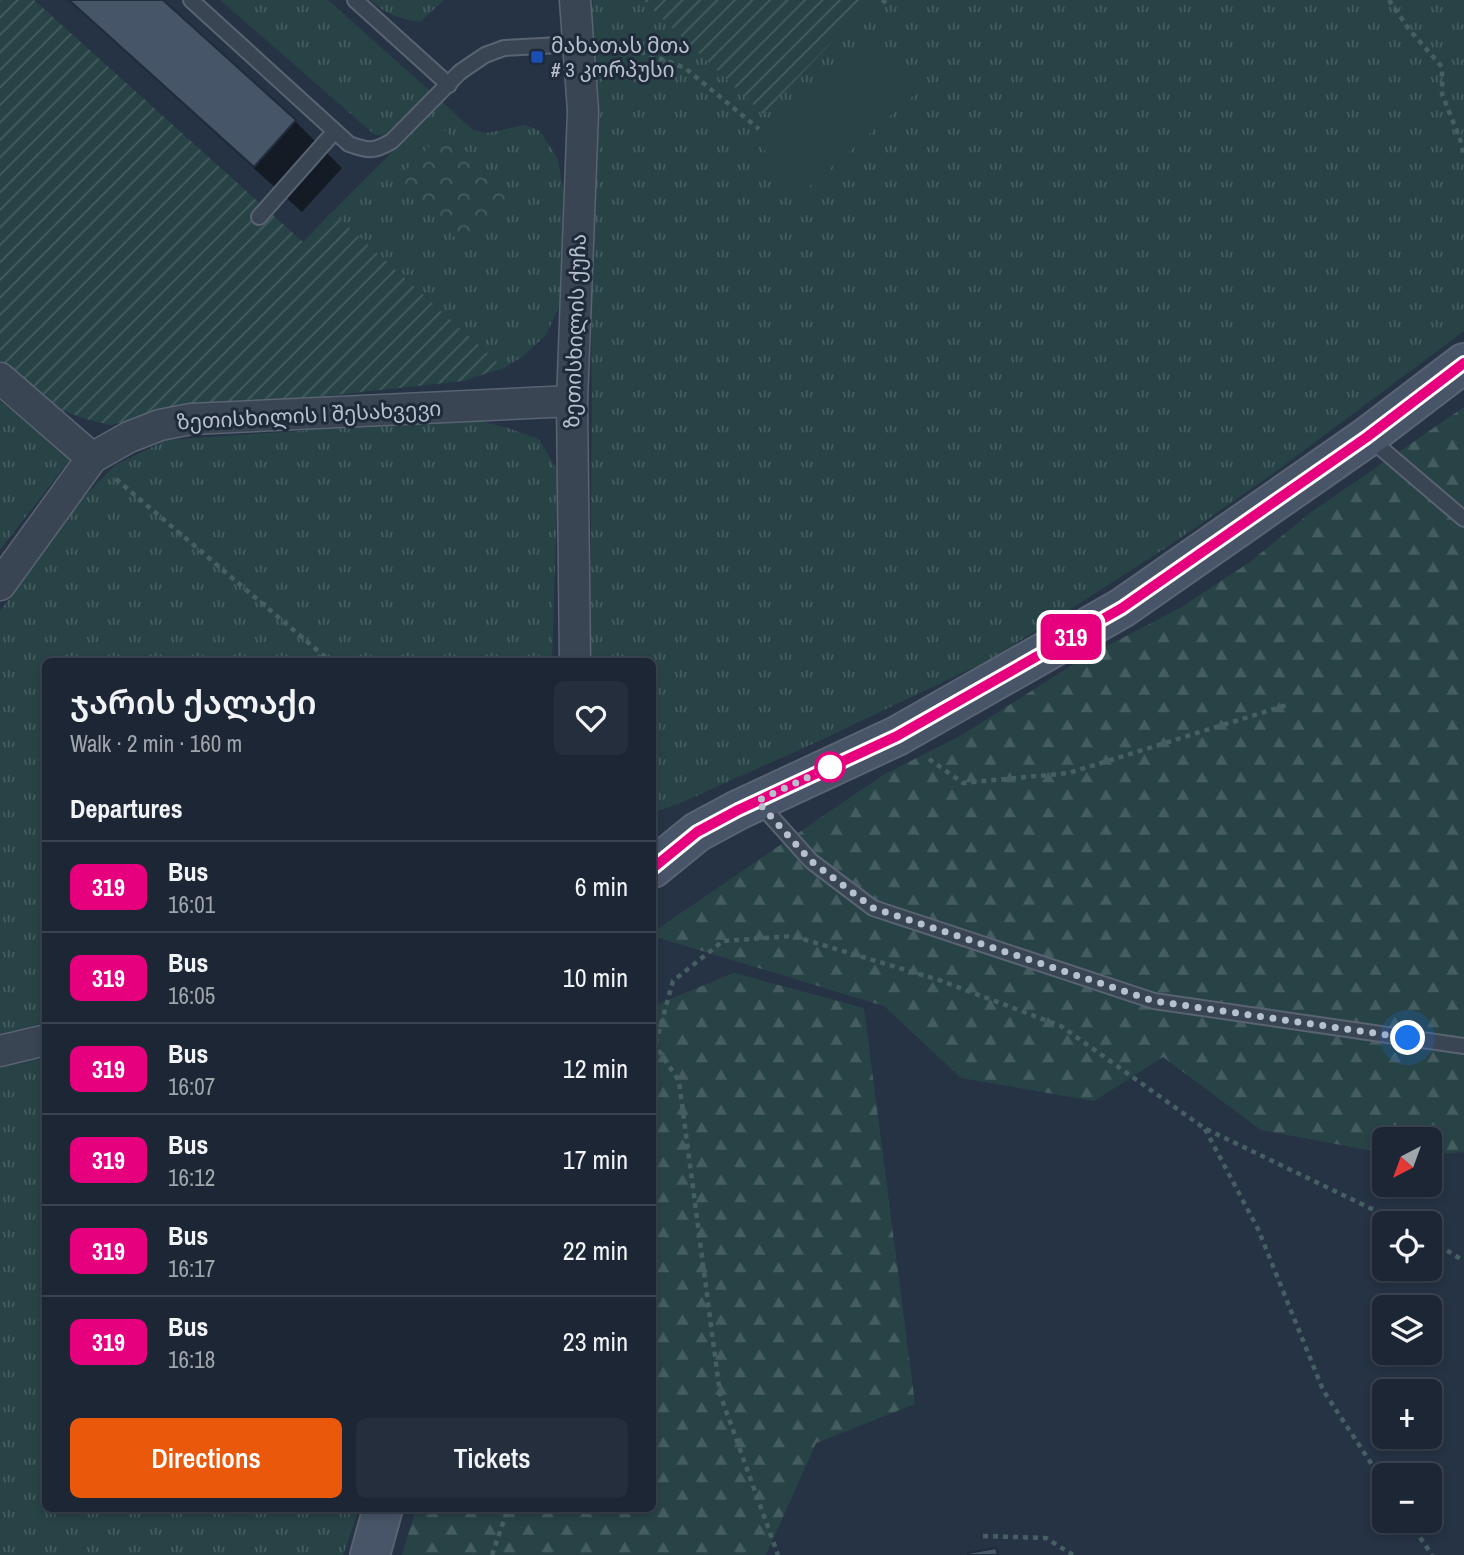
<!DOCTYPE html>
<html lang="en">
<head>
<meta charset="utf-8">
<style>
  :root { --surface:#1c2634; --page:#252e3c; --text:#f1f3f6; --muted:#a0a5ac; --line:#3a434f; --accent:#ea580c }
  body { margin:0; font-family:"Archivo Narrow","Noto Sans Georgian",sans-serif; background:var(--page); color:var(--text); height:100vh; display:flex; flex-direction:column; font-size:26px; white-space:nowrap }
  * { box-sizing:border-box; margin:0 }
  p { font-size:23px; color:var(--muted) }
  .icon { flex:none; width:38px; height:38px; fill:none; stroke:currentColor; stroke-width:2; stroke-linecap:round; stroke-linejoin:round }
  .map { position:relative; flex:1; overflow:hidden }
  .panel { position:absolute; left:42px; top:658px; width:614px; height:854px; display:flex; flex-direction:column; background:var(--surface); border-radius:10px; box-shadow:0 4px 10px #0003,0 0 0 2px var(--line) }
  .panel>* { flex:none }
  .badge { padding:0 14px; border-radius:10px; font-size:24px; line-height:46px }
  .needle { width:46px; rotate:221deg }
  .controls { position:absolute; left:1372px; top:1127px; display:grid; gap:14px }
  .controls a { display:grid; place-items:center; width:70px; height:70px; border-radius:10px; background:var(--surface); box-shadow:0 4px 10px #0003,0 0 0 2px var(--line); font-size:35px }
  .you { position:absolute; width:35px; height:35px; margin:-18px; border:5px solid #fff; border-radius:50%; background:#1a73e8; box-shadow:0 0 0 10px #1a73e833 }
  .map>.badge { position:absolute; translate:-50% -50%; box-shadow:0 0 0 4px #fff }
  h2 { padding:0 28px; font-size:26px; line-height:63px }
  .round { display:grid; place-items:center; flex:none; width:74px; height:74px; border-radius:10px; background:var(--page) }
  .summary { display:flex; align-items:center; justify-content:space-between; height:119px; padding:0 28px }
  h1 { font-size:33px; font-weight:600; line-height:52px }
  .action { display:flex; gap:14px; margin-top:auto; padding:14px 28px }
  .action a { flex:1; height:80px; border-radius:10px; background:var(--accent); color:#fff; font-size:28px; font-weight:600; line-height:80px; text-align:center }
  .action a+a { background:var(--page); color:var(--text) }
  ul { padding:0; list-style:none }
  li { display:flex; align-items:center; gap:21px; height:91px; padding:0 28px; border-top:2px solid var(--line) }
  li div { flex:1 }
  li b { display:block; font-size:26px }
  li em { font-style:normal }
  li .badge { min-width:77px; font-weight:700; text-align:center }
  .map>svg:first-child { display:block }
  .grass { fill:url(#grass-tufts) }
  .forest { fill:url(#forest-firs) }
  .park { fill:url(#park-crowns) }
  .garden { fill:url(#garden-furrows) }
  .pitch { fill:#284346 }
  .shadow { fill:#0007 }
  .building { fill:#475569; stroke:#212c3c; stroke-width:2 }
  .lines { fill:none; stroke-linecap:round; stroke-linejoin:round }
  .lane-casing { stroke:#596372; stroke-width:18 }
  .street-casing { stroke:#596372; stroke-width:33 }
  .secondary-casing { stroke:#596372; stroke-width:42 }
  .path { stroke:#465f62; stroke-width:4.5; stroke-dasharray:5 5; stroke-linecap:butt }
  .lane { stroke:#3a4554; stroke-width:14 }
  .street { stroke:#3a4554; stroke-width:30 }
  .secondary { stroke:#485468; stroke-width:38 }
  .line-casing { stroke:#fff; stroke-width:16 }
  .line { stroke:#e6007e; stroke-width:10 }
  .walk { stroke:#b8c0ce; stroke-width:7; stroke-dasharray:0 12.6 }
  .transit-dot { fill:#1a4fb4; stroke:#1f2a3a; stroke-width:2.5 }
  .stop-dot { fill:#fff; stroke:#e6007e; stroke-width:3.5 }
  .labels { text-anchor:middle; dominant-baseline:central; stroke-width:6; stroke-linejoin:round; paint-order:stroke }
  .poi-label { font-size:21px; fill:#b8c0ce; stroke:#1f2a3a; text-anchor:start }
  .street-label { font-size:21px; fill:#b8c0ce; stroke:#1f2a3a }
</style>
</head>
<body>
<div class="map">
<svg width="1464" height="1555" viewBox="0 0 1464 1555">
  <defs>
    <pattern id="grass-tufts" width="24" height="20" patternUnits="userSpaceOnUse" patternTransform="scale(1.75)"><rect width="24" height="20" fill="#284346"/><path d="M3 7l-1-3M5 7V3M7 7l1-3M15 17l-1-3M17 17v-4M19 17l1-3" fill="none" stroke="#455c60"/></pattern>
    <pattern id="forest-firs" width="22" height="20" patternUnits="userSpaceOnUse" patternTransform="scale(1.75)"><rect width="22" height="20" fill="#284346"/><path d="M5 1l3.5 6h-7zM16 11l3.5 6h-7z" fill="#455c60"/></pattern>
    <pattern id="park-crowns" width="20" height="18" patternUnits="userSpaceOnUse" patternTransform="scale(1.75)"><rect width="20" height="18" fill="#284346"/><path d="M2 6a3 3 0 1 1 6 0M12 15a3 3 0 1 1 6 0" fill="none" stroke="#455c60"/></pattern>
    <pattern id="garden-furrows" width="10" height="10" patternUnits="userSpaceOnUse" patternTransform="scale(1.75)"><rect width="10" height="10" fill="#284346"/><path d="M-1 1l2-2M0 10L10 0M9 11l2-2" fill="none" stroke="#455c60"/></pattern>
  </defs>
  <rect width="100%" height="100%" fill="#263345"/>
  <path class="grass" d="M220,0H328L430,91L393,129L387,134L375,135Z
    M370,0H444L420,22C397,18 388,15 370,0Z
    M593,0H643L763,113L872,0H1464V331L1271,475L1173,543L1080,603L987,661L821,740L685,801L653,813V662H590L592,396L588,41Z
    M442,102L473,130L487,133L525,125L540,131L558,159L563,189L561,303L546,335L522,357L504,368L332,212Z
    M0,401L72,457L0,550Z
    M472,419L508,428L539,439L558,472L552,661L46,662L45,1023L0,1034V611L79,502L115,465L167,440Z
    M45,1058L46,1508L359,1509L343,1555H0V1068Z"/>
  <path class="forest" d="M1464,407V1152L1430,1155V1139H1384V1153L1261,1130L1163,1057L1094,1101L961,1078L884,1006L653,936V932L883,775L962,735L1082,659L1180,608L1250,562L1310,513Z
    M734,973L864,1008L915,1404L816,1443L766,1555H402L416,1509L653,1508V1006Z"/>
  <path class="park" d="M445,130L517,201L468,250L397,179Z"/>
  <path class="garden" d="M0,0H34L303,242L332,212L504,368L463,381L160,414L110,425L82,418L55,407L0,363Z
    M643,0H872L763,114Z"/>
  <path class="pitch" d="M867,36L916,93L802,193L752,136Z"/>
  <path class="shadow" d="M68,0H161L295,121L342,168L302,212Z"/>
  <path class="building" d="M69,0H163L296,120L254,167Z
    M996,1548L998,1555H968V1553Z"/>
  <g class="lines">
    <g class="lane-casing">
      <path id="lane" d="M191,0L349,144C368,151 374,152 392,141L460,72L485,55L504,48L578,44
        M355,0L449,85
        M259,217L335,131
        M1369,438L1464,519
        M759,803L811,861L873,908L1154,1001L1464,1046"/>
    </g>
    <g class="street-casing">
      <path id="street" d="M0,378L92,458
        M0,585L92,458L129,437L160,425L191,419L572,401
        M575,662L572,401L583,111L575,0
        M0,1051L46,1040"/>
    </g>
    <g class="secondary-casing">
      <path id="secondary" d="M653,868L697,832L738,810L897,736L1122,608L1367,437L1464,363
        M370,1555L383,1508"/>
    </g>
    <path class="path" d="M882,0L886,3
      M1389,0L1408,28L1442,67V94L1460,139L1464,157
      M610,51L646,53L685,68L759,129
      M116,479L331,662
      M929,759L963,783L1069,773L1290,704
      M653,1042L679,1081L720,1394L778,1555
      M653,1053L673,981L723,941L793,936L939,980L1061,1026L1204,1128L1401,1223
      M1205,1129L1258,1229L1323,1390L1384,1483
      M1430,1240L1464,1261
      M1409,1521L1432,1555
      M983,1536L1046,1538L1073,1555
      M492,1555L508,1508"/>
    <use href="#lane" class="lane"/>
    <use href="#street" class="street"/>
    <use href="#secondary" class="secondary"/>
  </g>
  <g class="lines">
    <g class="line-casing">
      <path id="line" d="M653,868L697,832L738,810L897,736L1122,608L1367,437L1464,363"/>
    </g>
    <use href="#line" class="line"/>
    <path class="walk" d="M830,767L757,801L811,861L873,908L1154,1001L1408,1038"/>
  </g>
  <rect class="transit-dot" x="530" y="50" width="14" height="14" rx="3.5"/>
  <circle class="stop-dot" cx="830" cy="767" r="14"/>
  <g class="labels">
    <g class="poi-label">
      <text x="551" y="45">მახათას მთა<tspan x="551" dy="24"># 3 კორპუსი</tspan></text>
    </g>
    <g class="street-label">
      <text transform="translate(575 331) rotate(-88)">ზეთისხილის ქუჩა</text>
      <text transform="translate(309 415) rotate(-3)">ზეთისხილის I შესახვევი</text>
    </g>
  </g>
</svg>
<div class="controls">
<a><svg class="needle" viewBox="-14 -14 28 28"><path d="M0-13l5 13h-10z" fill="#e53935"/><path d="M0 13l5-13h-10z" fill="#a0a5ac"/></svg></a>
<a><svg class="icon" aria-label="locate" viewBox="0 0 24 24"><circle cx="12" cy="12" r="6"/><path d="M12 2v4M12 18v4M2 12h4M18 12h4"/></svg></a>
<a><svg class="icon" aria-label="layers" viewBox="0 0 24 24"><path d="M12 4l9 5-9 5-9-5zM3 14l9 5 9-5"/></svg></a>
<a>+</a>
<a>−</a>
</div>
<div class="you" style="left:1408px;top:1038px"></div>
<b class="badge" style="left:1071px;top:637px;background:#e6007e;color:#fff">319</b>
<section class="panel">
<div class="summary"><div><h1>ჯარის ქალაქი</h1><p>Walk · 2 min · 160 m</p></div><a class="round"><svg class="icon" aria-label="heart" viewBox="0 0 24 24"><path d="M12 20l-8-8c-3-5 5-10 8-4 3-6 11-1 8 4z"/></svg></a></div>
<h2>Departures</h2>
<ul>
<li><span class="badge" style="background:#e6007e;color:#fff">319</span><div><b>Bus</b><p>16:01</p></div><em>6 min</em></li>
<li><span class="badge" style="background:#e6007e;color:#fff">319</span><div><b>Bus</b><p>16:05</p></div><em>10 min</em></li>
<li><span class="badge" style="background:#e6007e;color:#fff">319</span><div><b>Bus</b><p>16:07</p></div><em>12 min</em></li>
<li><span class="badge" style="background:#e6007e;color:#fff">319</span><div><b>Bus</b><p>16:12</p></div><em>17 min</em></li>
<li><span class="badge" style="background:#e6007e;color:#fff">319</span><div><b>Bus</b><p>16:17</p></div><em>22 min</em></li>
<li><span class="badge" style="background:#e6007e;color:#fff">319</span><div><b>Bus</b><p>16:18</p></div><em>23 min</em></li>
</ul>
<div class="action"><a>Directions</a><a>Tickets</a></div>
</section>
</div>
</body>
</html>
